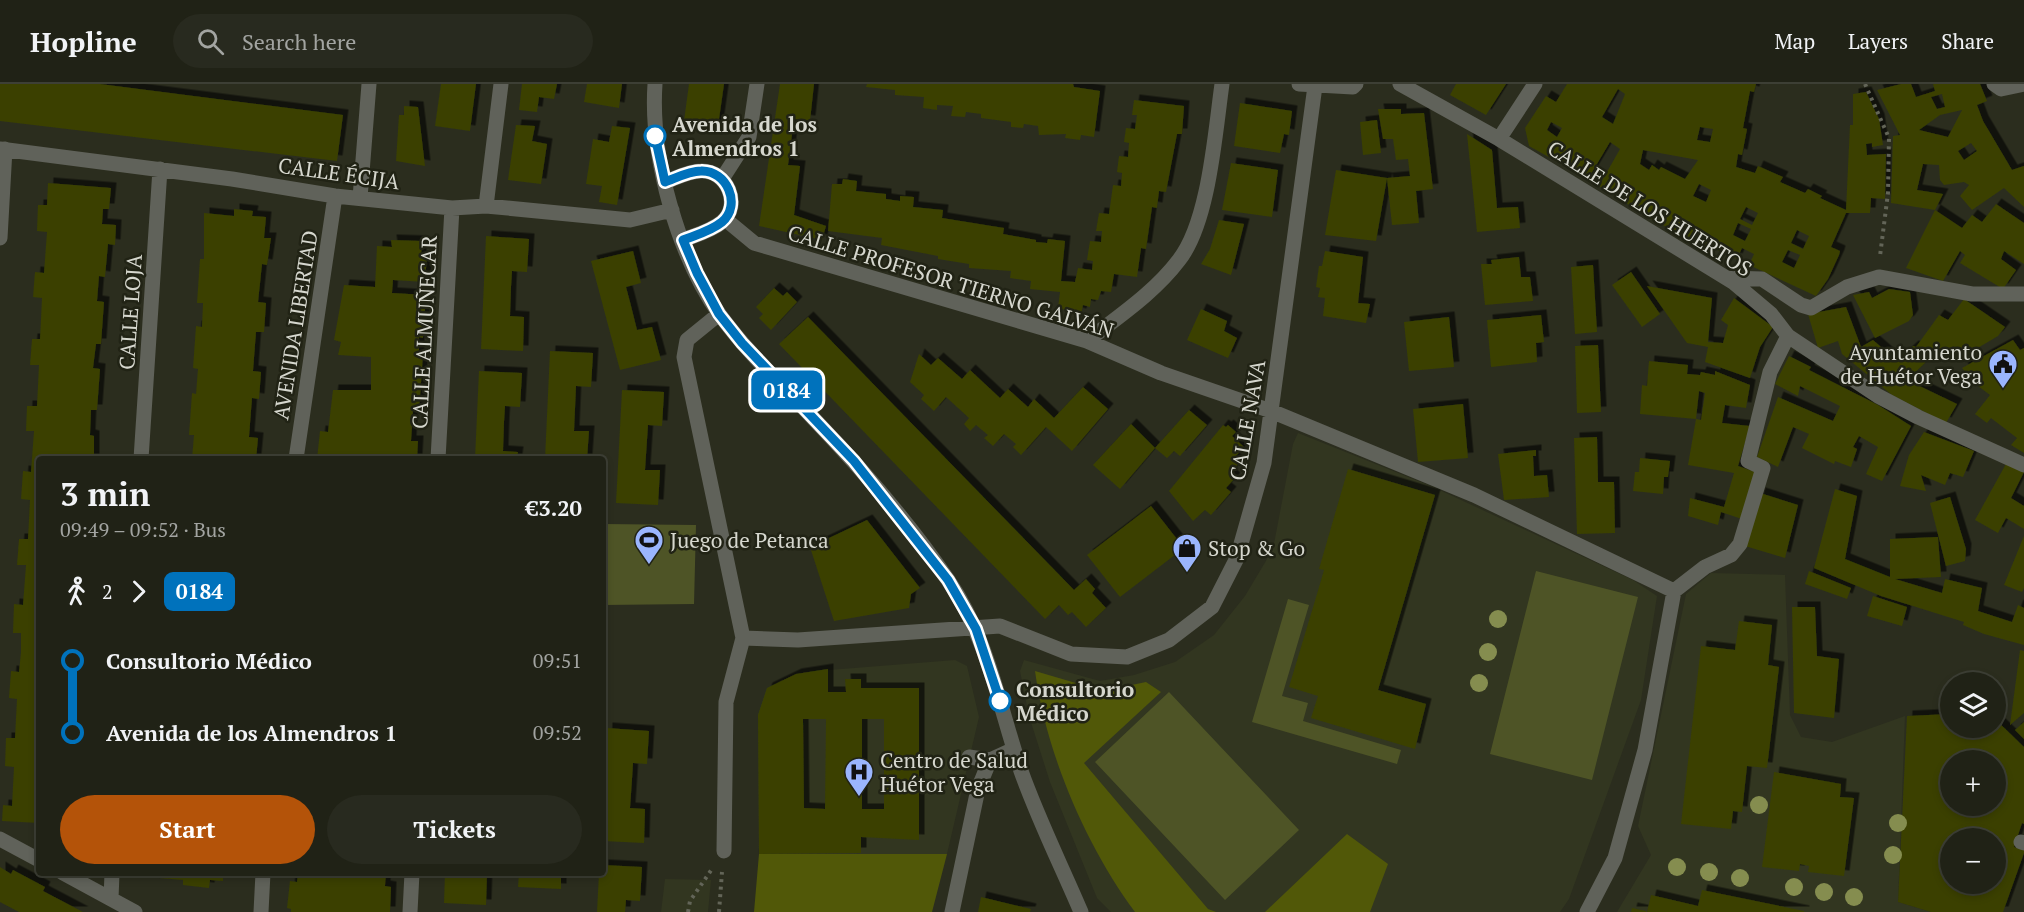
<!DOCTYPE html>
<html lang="en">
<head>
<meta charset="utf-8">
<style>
  :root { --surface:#202216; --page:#282a1f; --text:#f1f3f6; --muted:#a2a4a1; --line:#3d3f35; --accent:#b45309 }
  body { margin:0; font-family:"PT Serif",serif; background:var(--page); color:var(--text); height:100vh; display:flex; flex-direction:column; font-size:22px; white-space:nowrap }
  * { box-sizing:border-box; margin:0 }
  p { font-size:20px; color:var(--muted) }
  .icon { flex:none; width:33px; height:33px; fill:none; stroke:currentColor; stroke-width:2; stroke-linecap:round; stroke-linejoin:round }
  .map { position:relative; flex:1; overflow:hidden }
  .panel { position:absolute; left:36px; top:372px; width:570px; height:420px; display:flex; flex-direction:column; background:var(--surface); border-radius:6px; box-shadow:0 3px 9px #0003,0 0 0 2px var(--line) }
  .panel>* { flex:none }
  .badge { padding:0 12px; border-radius:9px; font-size:21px; line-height:39px }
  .tools { position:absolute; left:1940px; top:588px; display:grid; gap:12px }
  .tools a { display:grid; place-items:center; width:66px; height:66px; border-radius:50%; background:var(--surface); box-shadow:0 3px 9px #0003,0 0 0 2px var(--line); font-size:30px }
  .map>.badge { position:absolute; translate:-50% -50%; box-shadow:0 0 0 3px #fff }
  .legs { display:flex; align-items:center; gap:9px; height:66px; padding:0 24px; font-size:20px }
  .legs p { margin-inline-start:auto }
  .head { display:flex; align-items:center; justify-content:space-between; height:102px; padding:0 24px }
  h1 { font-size:33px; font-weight:700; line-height:45px }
  .primary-button { display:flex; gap:12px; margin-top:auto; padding:12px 24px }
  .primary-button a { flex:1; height:69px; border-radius:36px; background:var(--accent); color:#fff; font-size:24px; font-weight:700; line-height:69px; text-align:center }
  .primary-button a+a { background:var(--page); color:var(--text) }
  ul { padding:0 24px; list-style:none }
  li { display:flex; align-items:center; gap:21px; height:72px; font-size:22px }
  li i { display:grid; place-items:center; width:9px; height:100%; margin:0 8px; background:currentColor }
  li i::after { content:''; width:15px; height:15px; margin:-8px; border:4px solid; border-radius:50%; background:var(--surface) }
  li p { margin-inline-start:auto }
  li:first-child i { background:linear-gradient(#0000 50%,currentColor 0) }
  li:last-child i { background:linear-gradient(currentColor 50%,#0000 0) }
  header { display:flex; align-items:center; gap:36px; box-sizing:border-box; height:84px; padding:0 30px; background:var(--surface); border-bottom:2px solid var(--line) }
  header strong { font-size:28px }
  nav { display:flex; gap:33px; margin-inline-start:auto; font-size:21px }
  .search { width:420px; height:54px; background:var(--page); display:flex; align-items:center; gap:15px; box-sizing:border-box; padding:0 21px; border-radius:33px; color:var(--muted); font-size:22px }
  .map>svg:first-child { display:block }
  .built { fill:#323620 }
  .green { fill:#4e5426 }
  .forest { fill:#515808 }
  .building { fill:#3a4005; fill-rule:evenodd; filter:url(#shadow) }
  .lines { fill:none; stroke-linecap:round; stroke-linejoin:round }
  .path { stroke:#636558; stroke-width:4; stroke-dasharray:3 4.5; stroke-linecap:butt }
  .minor { stroke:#60625a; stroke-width:15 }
  .tree { fill:#858d4f }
  .line-1-casing { stroke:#fff; stroke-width:14 }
  .line-1 { stroke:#0072bc; stroke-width:9 }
  .stop-1-dot { fill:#fff; stroke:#0072bc; stroke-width:3 }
  .labels { text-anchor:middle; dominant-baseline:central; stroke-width:5; stroke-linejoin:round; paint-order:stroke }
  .stop-label { font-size:21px; font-weight:bold; fill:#d6d7ce; stroke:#212315; text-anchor:start }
  .street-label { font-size:21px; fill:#d6d7ce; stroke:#212315 }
  .poi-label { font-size:21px; fill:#d6d7ce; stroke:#212315; text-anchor:start }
</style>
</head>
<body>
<header>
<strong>Hopline</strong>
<div class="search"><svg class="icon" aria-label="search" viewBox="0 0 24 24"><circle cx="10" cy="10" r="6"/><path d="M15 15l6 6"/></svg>Search here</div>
<nav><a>Map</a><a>Layers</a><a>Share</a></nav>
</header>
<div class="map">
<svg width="2024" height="828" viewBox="0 0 2024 828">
  <defs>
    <filter id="shadow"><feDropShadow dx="5.5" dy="-5.5" stdDeviation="0" flood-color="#0009"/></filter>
  </defs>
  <rect width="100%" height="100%" fill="#2b2d1e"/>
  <path class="built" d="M1298,349L1433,403L1633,496L1657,512L1641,616L1569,815L1560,828H1111L1097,814L1050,698L1029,632L1020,587L1024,576L1100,597L1134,591L1175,578L1214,551L1245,512L1273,465L1293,360Z
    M1711,489L1785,491L1790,631L1801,653L1832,658L1905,632L1898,818L1931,828H1617L1651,771L1638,742L1686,510Z
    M955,576L967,582L979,633L947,770H759L758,631L767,604L781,596L804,588Z
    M665,795L711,796L708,828H661Z"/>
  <path class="green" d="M603,440L696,441L694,520L603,521Z
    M1536,487L1638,513L1592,696L1490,670Z
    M1288,515L1309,521L1282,612L1308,619L1303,637L1401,666L1397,680L1252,638Z
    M1169,608L1299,746L1225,816L1095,678Z"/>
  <path class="forest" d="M1035,587L1103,607L1146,598L1161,608L1084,679L1208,825L1216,828H1135C1086,762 1046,669 1035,587Z
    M1347,750L1388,780L1370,828H1265Z
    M759,770H947L932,828H754Z"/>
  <path class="building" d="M0,0H100L343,31L337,77L0,37Z
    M441,0H476L470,47L435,42Z
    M522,0H557L554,15L539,13L537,28L519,26Z
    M587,0H622L619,24L584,18Z
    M689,0H724L718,42L684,37Z
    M780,0H814L810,37L794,35L788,81L800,82L794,131L826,142L822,156L759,142Z
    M867,0H1073L1074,3L1100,7L1094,53L1081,51L1080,56L1065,54L1066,50L1039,51L1038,42L1024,40L1023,44L1011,43V38L981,34V30L966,28L965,33L951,32L953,22L937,21V26L923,24L924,13L895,11V6L866,3Z
    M1456,0H1506L1486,31L1450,11Z
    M1567,0H1756L1754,8L1750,7L1743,44L1747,45L1742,71L1738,70L1736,83L1755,89L1758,82L1783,93L1780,98L1805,109L1808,105L1822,112L1820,114L1846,126L1850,41H1853V10L1866,8L1879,35L1883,61L1872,63V59L1866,60L1867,71L1886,70L1885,115L1871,114L1870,129H1846L1831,163L1840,167L1839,171L1828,195L1816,212L1749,181L1754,170L1742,164L1737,175L1658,139L1599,102L1620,65L1610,58L1588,95L1529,62L1525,44L1546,12L1556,18ZM1618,5L1625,10L1613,40L1602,33ZM1551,38L1562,44L1557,53L1547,46ZM1700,43L1713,45L1710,58L1697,56ZM1643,66L1698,76L1685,95L1661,83L1659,86L1652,81L1649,86L1640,80ZM1699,100L1711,106L1706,118L1693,112ZM1746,123L1758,129L1752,141L1740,135ZM1738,139L1751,145L1745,157L1733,151ZM1797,146L1809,152L1803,165L1791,159ZM1788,166L1800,171L1794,184L1782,178Z
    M1901,0H1911L1916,13L1935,7L1933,0H1980L1987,17L1977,21L1983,37L2012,86L2024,82V123L2004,104L1972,126L1960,112L1969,101L1964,98L1944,101L1940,96L1939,81L1923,80L1917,106L1943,110L1935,126L1891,119L1893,52L1900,51L1877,6ZM1942,10L1945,23L1937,25L1931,13ZM1962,26L1948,53L1919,46L1940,31ZM1971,59L1977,67L1964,76L1958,67Z
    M1134,16L1184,22L1182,50H1177L1166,108L1159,107L1157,124L1152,123L1146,165L1141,164L1137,193L1114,190L1111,208L1101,207L1098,216L1091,215L1090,223L1083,221L1081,230L1058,224L1060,208L1030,205L1031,197L1010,194L1011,187L969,184V180L938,175V172L881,161L882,154L828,147L832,100H842L843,95L857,97L856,107L886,110V115L900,117V112L914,113L913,123L943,126L942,134L1004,144L1003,150L1036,156V158L1047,159L1048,155L1065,157L1061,197L1075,198L1078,184L1092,186L1093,177L1087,176L1090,157L1101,158L1102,147H1096L1099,129L1109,130L1113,101L1121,102L1122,89L1117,88L1119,72L1128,73L1129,59L1124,58L1126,44L1135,45L1137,31H1132Z
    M1240,19L1292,27L1289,51L1284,50L1280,69L1234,62Z
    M404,22L418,23L425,82L396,77L399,31H404Z
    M1378,25H1401V30L1424,29L1433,105L1416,107L1419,139L1392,141L1387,94L1376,157L1325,151L1336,86L1387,94L1410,92L1408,75L1396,76L1393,55H1383Z
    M1377,36L1381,69L1363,71L1360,38Z
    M516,41L535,42L532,57L547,60L541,100L508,96Z
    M612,42L630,44L617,121L599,118L602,102L586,100L593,55L609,58Z
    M1467,50L1492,66L1497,124L1518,123L1520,144L1477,148Z
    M1231,79L1278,86L1272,133L1222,126Z
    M48,99L111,104L109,125H103L102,140L116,141L115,161L108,160L105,193L99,192L97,217L104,218L101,260H96L93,284L100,285L97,326H91L90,351L94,352V375H39V739L2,737L3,721L12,722L14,683L5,682L6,654H15L17,615L9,614L11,587L19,588L21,568V549H13L14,520L23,521L26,481H17L19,455H28L30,416L21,415L23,387L31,388L34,347H26L27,322H37L39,281H30L32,255H40L41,235L42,214L33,213L35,188L44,189L47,148L37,147L38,121H47Z
    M1996,120L2024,139V180L2004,167L2001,175L2016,186L2003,205L1960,179L1965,171L1960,167L1943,197L1906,184L1935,126L1962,144L1972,131L1982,138Z
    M234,125L253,127L252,132L266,133L264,154H271L267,181L262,180L258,218L266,219L264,248H256L253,287L261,288L259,315L252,314L249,353L258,354L256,375H192L194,351H189L192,309L196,310L198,285L193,284L196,242L202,243L203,219H197L200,175H204V129L234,132Z
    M1219,136L1244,140L1231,191L1201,180L1210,165Z
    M486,152L529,155L527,188L512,187L511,203L510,232L524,233L523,267L481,265Z
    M391,156L422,157L421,172H427L425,198L393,196L392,209L426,211L423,254L419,253V270H423L419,327H413L411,357H418L417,375H317L320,347L328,348L333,306H371V273L338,271L341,258L334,256L344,201L375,203L377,162L392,163Z
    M633,167L641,199L626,203L630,218L637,246L652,243L661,276L620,286L591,177Z
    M1325,167L1363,173L1358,219L1370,220L1366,239L1323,232L1325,214L1318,213L1320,204L1316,203L1319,182H1322Z
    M1519,173L1521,193H1530L1533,217L1485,221L1481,180H1492L1491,176Z
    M1593,181L1597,248L1575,250L1571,183Z
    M1631,188L1660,230L1642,243L1612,201Z
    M1647,202L1712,214L1708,258L1723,259L1728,241L1721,236L1734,214L1773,243L1760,263L1750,294L1705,278L1708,263L1687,259Z
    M774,204L783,212L787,208L797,218L771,246L759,234L763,230L756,223Z
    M1889,205L1910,208L1913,231L1909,237L1875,254L1853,211L1869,208L1872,214Z
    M1964,215L2005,243L1998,252L1966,271L1952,272L1934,263L1925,279L1907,296L1957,320L1946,339L1892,311L1842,270L1838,257L1818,264L1808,230L1846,223L1861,263L1873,256L1897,277L1913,262L1916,263L1939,231L1948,236Z
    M1201,225L1227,237L1224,247L1237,254L1228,274L1187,256Z
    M1541,231L1544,258L1536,259L1537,278L1491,283L1487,236Z
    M808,233L1074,506L1086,495L1095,505L1092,509L1106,524L1086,543L1072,528L1068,531L1059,521L1045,535L779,260Z
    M1449,233L1454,283L1409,287L1404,238Z
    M2013,256L2020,266L2024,264V369L2011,361L2017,354L1991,334L1987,339L1975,330L1990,311L1974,299L1962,284Z
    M1598,261L1601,328L1577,329L1575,262Z
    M550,267L593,269L591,303L576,302L574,347H589L587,375H545Z
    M919,270L931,281L938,274L962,295L970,286L1000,314L1008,305L1028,323L1034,315L1054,334L1083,303L1108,325L1072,367L1046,343L1021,371L1013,363L1016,360L1004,350L993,362L984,354L988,351L976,341L970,347L964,340L969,334L946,313L934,327L921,315L924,311L910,298Z
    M1789,272L1811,283L1809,286L1878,321L1911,342L1882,397L1866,390L1878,363L1859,352L1853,363L1857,365L1851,383L1835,377L1834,380L1802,364L1809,350L1793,343L1778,383L1757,373L1778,313L1833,337L1840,322L1800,302L1798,312L1775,300Z
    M1649,277L1688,281L1687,290L1700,291L1701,288L1715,291V287L1750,301L1746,324L1725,321L1722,339L1750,342L1738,382L1758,389L1742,435L1721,428L1718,441L1688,432L1690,414L1724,423L1734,389L1688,381L1696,335L1701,336L1705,309L1699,307L1696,335L1640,330L1642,301L1647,302Z
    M479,287L522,289L520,323L505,322L504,338L503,367L518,368L517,375H475Z
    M622,306L664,308L662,342L648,341L645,386H660L658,421L616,419Z
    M1463,320L1468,374L1418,378L1413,325Z
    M1189,326L1207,341L1180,372L1174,367L1167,374L1155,364Z
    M1131,340L1155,364L1120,405L1093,381Z
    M1223,341L1226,343L1228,341L1236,348L1232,352L1244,363L1234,374L1240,378L1230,390L1235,394L1226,404L1231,408L1211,431L1205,426L1193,437L1169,407Z
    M1924,348L1974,367L1963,393L1950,389L1945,401L1921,391L1926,407L1900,402L1909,371Z
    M1597,353L1598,398H1614L1615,449L1577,450L1574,354Z
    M1536,366V372H1533L1534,392L1547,391L1549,413L1504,416L1498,370Z
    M1640,374L1670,377L1668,393H1664L1663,410L1633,407L1635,388H1639Z
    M2007,378L2024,388L2011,414L2024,422V445L2006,434L1998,449L1975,436Z
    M1348,385L1435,411L1378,606L1426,620L1415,665L1311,634L1318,612L1289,603L1317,510L1324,486L1319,485Z
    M1835,405L1857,412L1845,475L1890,493V455L1938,453L1941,493L1895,495L1942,509L1945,495L1982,504L1978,527L2012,538L2018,521L2024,524V561L1984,550L1963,541L1964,538L1881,512L1814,484Z
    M1760,409L1798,421L1785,474L1745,462Z
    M1950,413L1966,465L1965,477L1946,482L1930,419Z
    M1151,422L1184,464L1120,513L1087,471Z
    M867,436L920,504L911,510L909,524L834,537L810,463Z
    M2024,452V504L2022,508L2004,501Z
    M1809,487L1851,504L1847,515L1805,500Z
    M1873,512L1907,523L1902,542L1867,532Z
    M1792,523H1815L1817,572L1839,575L1834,634L1794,629Z
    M1739,537L1772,541L1768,581L1779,583L1767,684L1747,682L1742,728L1733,727L1731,745L1681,740L1701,562L1735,566Z
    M2020,566L2024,567V629L2010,641Z
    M828,585V608H846L845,595H861V604H919V756L861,753V769L759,770L758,631L767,604L796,590ZM803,635H826L825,725L804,724ZM862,635H884V725H862Z
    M1950,630V644H1995V635L2024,663V740L2022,739L2014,763L2024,766V769L2003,828H1931L1898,818L1907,632ZM1950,676H1995V722H1950ZM1950,754H1995V800H1950Z
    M2024,638V655L2015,646Z
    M607,644L649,647L647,680L633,679L632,695L630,724L645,725L644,759L603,757Z
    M1774,688L1841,700L1840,713L1854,714L1844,792L1808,788L1809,782L1800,780L1799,787L1762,783Z
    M603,781L642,783L640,817L626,816L625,828H597L599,789H603Z
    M0,783L11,790L13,786L45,803L43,807L83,828H19L0,818Z
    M160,789H223V797L210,796L209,804L183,801V796L159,794Z
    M298,789H386L385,802L391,803L390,828H291V825L287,824L290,797L297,798Z
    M445,789H487L486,821L444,819Z
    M519,789H561V805L518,803Z
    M1702,806L1804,827V828H1647L1651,811L1698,822Z
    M981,813L1031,825L1030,828H978Z
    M1632,824L1646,827V828H1631Z"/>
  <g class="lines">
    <path class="path" d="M1865,0L1889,54L1888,109L1880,172
      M688,828L690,817L712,785
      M719,828L722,788"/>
    <path class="minor" d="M655,0C650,72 678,172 720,231C747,268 782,301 813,334C860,383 910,440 948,496C988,554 999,622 1021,687C1038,735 1061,781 1081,828
      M1299,0L1353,3L1356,0
      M1400,0L1499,55L1733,198L1771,230L1788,252L1878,312L1918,333L2024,381
      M1994,0L2001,5L2024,0
      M1499,55L1535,0
      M0,65L232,95L335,112L452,124L486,122L630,136L672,126
      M722,95L749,53L757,0
      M665,98C676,94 689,87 701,87C727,86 742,121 722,138C711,147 696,151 683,156
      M360,114L369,0
      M486,122L501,0
      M725,135L754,159L1087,257L1161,289L1271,327L1474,411L1674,507
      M0,154L5,65
      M1728,194L1762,195L1801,221L1811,224L1847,203L1879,193L1972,210H2024
      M719,230L687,256L684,273L743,554L726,618L724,767
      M1087,257C1119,232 1154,209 1179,176C1209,138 1215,49 1222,0
      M141,375L160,85
      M296,375L335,112
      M438,375L452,124
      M743,554L798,556L1000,542L1071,570L1127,573L1169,556L1212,523L1237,474L1264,379L1315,2
      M969,673L990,676
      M0,755L39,776
      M2021,758L2024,759
      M63,789L135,828
      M111,815L112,789
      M261,828L263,789
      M410,828L412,789
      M952,828L978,705L990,676L1014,665
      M1587,828L1615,774L1645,666L1674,507L1705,483L1731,471L1740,460L1763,384L1748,377L1770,288L1788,252"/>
  </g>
  <g class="tree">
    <circle cx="1498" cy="535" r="9"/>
    <circle cx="1488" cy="568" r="9"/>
    <circle cx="1479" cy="599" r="9"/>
    <circle cx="1759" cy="721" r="9"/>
    <circle cx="1898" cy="739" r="9"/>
    <circle cx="1893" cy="771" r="9"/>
    <circle cx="1677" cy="783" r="9"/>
    <circle cx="1709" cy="788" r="9"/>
    <circle cx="1740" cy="794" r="9"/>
    <circle cx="1794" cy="803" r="9"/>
    <circle cx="1824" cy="808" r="9"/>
    <circle cx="1854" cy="813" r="9"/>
  </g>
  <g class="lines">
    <g class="line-1-casing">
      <path id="line-1" d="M655,52L665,98C676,94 689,87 701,87C727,86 742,121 722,138C711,147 696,151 683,156L697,189L719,230L742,259L854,377L948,496L976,545L1000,617"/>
    </g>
    <use href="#line-1" class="line-1"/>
  </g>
  <defs>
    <g id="civic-pin" transform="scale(1.5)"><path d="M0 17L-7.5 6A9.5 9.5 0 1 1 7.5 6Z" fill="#9ab5fd" stroke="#212315"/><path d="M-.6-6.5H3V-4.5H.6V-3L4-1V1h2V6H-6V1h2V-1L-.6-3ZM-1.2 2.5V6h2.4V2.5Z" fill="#111"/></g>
    <g id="stadium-pin" transform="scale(1.5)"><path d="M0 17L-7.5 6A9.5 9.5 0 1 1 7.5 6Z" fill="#9ab5fd" stroke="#212315"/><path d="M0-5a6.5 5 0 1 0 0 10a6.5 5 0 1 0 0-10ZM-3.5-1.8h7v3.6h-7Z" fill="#111"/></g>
    <g id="shop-pin" transform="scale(1.5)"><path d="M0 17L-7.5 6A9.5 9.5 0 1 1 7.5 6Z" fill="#9ab5fd" stroke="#212315"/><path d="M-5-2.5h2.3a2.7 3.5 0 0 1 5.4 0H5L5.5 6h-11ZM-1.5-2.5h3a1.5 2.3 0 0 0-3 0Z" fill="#111"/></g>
    <g id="hospital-pin" transform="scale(1.5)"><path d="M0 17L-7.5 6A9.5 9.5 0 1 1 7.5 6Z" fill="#9ab5fd" stroke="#212315"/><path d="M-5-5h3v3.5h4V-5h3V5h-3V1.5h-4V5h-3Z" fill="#111"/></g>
  </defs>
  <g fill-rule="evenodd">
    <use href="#civic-pin" x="2003" y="280"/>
    <use href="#stadium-pin" x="649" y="456"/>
    <use href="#shop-pin" x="1187" y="464"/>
    <use href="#hospital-pin" x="859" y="688"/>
  </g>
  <g class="stop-1-dot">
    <circle cx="655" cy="52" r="10"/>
    <circle cx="1000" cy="617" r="10"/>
  </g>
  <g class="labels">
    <g class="stop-label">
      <text x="672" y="40">Avenida de los<tspan x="672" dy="24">Almendros 1</tspan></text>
      <text x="1016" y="605">Consultorio<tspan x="1016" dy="24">Médico</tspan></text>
    </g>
    <g class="street-label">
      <text transform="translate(339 89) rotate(8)">CALLE ÉCIJA</text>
      <text transform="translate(1650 124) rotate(32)">CALLE DE LOS HUERTOS</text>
      <text transform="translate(951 197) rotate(17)">CALLE PROFESOR TIERNO GALVÁN</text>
      <text transform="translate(130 228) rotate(-86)">CALLE LOJA</text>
      <text transform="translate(295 241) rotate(-81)">AVENIDA LIBERTAD</text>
      <text transform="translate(424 248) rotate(-87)">CALLE ALMUÑECAR</text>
      <text transform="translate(1247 336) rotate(-80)">CALLE NAVA</text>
    </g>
    <g class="poi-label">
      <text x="1982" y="268" text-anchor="end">Ayuntamiento<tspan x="1982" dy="24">de Huétor Vega</tspan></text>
      <text x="670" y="456">Juego de Petanca</text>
      <text x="1208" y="464">Stop &amp; Go</text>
      <text x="880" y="676">Centro de Salud<tspan x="880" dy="24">Huétor Vega</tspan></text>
    </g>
  </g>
</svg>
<div class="tools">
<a><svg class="icon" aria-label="layers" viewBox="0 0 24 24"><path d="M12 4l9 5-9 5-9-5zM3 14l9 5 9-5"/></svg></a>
<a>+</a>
<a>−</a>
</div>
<b class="badge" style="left:787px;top:306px;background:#0072bc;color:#fff">0184</b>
<section class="panel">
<div class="head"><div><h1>3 min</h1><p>09:49 – 09:52 · Bus</p></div><b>€3.20</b></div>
<div class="legs"><svg class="icon" aria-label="walk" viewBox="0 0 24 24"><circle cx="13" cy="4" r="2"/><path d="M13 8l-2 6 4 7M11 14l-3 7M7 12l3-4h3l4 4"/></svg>2<svg class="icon" aria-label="forward" viewBox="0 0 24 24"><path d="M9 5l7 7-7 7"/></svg><b class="badge" style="background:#0072bc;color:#fff">0184</b></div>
<ul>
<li><i style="color:#0072bc"></i><b>Consultorio Médico</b><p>09:51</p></li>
<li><i style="color:#0072bc"></i><b>Avenida de los Almendros 1</b><p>09:52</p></li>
</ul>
<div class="primary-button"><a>Start</a><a>Tickets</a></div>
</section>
</div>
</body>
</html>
